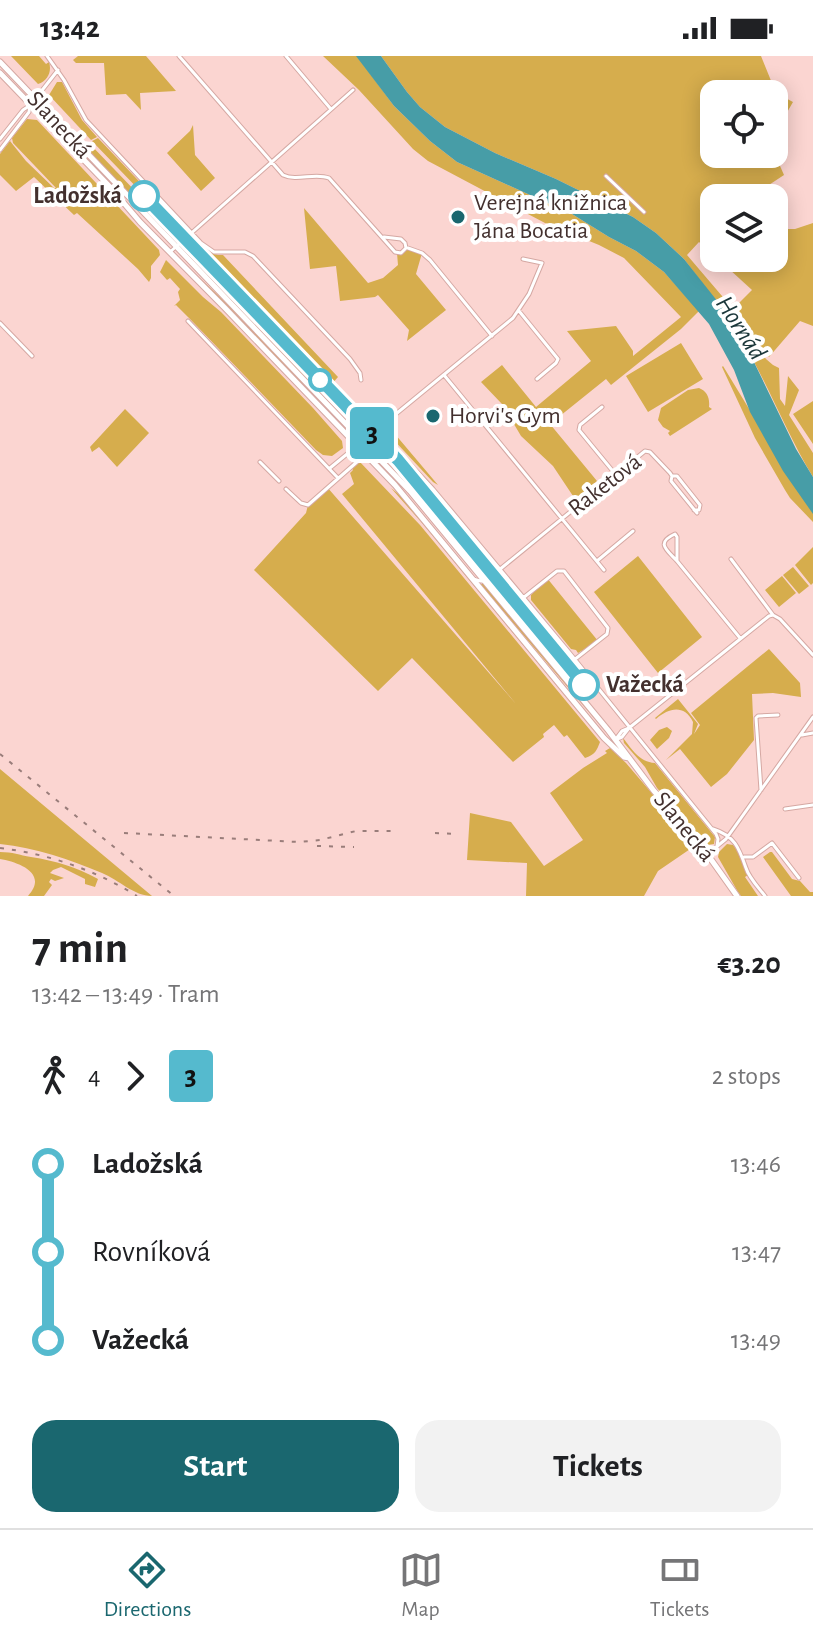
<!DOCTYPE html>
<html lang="en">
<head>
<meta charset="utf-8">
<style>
  :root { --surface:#fff; --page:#f2f2f2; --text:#202124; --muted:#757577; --line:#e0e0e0; --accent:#1a676f }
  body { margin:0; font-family:"Alegreya Sans",sans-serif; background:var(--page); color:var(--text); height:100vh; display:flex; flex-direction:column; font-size:30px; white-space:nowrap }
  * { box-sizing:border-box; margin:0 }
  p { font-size:26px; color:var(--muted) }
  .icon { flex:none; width:44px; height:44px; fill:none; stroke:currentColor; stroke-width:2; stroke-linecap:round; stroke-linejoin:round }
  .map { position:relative; height:840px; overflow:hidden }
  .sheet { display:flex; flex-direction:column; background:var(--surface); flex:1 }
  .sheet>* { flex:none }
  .badge { padding:0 16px; border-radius:6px; font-size:28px; line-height:52px }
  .controls { position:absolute; left:700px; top:24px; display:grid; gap:16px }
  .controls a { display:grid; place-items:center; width:88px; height:88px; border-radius:16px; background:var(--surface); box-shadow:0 4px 20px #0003; font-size:40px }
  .map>.badge { position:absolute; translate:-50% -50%; box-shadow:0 0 0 4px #fff }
  .legs { display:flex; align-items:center; gap:12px; height:88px; padding:0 32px; font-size:26px }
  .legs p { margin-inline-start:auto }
  .headline { display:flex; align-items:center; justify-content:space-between; height:136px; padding:0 32px }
  h1 { font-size:44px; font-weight:700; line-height:60px }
  .cta { display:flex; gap:16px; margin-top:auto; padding:16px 32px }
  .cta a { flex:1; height:92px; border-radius:24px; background:var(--accent); color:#fff; font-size:32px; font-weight:700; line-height:92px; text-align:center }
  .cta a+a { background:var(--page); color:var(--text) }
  ul { padding:0 32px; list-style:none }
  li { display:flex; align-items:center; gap:28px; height:88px; font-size:30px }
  li i { display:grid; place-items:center; width:12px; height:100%; margin:0 10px; background:currentColor }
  li i::after { content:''; width:20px; height:20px; margin:-10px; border:6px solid; border-radius:50%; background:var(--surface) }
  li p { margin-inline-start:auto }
  li:first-child i { background:linear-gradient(#0000 50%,currentColor 0) }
  li:last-child i { background:linear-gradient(currentColor 50%,#0000 0) }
  .status { display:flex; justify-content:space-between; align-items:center; height:56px; padding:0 40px; background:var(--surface); direction:ltr }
  .status svg { height:22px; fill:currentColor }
  .tabs { display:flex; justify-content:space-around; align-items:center; height:112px; border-top:2px solid var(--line); background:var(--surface); font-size:22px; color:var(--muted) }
  .tabs a { display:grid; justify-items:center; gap:4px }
  .tabs .selected { color:var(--accent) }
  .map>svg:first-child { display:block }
  .green { fill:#d6ad4d }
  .water { fill:#479da7 }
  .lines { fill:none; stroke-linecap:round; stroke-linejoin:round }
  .minor-casing { stroke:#d5a8a3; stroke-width:5 }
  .secondary-casing { stroke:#d5a8a3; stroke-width:7 }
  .minor { stroke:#fff; stroke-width:3 }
  .secondary { stroke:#fff; stroke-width:5 }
  .rail { stroke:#997d7a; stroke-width:2; stroke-dasharray:4 8; stroke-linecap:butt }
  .line-1-casing { stroke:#fff; stroke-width:18 }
  .line-1 { stroke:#55bace; stroke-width:12 }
  .stop-1-dot { fill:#fff; stroke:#55bace; stroke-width:4 }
  .poi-dot { fill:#1a676f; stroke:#fff; stroke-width:3 }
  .labels { text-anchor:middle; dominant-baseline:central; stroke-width:8; stroke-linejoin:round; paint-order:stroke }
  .street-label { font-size:24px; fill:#43302e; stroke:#fff }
  .stop-label { font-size:24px; font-weight:bold; fill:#43302e; stroke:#fff; text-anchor:end }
  .poi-label { font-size:24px; fill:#43302e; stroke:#fff; text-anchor:start }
  .water-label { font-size:26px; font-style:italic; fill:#1b373a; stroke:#fff }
</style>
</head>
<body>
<div class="status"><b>13:42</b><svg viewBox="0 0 49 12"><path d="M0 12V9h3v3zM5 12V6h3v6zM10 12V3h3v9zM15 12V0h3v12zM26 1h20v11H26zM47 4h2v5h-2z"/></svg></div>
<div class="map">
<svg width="813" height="840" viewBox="0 0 813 840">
  <rect width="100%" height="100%" fill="#fbd5d1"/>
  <path class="green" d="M11,0H39L46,8L49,6C52,15 48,25 38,28Z
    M78,0H146L176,35L140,37L141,54L126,38L106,39L104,7H76L73,4Z
    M323,0H357L394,50L430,85L457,106L572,158L609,181L636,195L664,216L699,255L681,273L611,329L606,323L550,368L597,425L575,443L553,410L521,380L502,348L481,326L502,309L536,351L591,305L567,275L616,270L633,295V300L681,261L624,202L599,189L545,167L428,105L413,93L359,34Z
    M381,0H761L776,37L793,46L774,79V38H714V98H769L777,103L784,119L749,142H714V199L699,186L687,199L728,247V251L766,303L773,309L779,312L780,343L785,350L788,320L799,334L789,359L813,397V421C790,383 774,343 753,304C745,289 733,277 728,261L684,203L656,177L633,161L556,123L495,97L445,71L420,51L407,36Z
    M57,26H62L82,64L97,81L91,84L49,39Z
    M27,63L37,64L159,194L160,199L151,210V222L149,226L138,213L77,157L74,159L34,121L16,135L0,119V98L10,85L26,105L54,132H56L13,87L12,82Z
    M193,69L195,99L215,122L201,135L167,97L190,75Z
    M80,82L85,88L89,87L141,141L140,143L145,149L143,151C119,131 99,107 80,82Z
    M98,82L174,162L171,164L146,137L143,138L92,85Z
    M304,152L368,227L383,222L398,209L397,197H401L406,192L422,197L416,218L446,254L407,285L409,274L378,239L375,241L340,245L336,210L310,213Z
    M813,167V270L800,265L769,301L733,253L752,234L717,202H774V171L776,173H795Z
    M190,182C203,189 207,200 223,199L338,321L331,329L323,321L320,322L187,183Z
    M184,186L317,325L316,327L333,346L302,319L217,230L183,192Z
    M177,201L219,240L350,376Z
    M166,204L203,241L221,256L313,352L342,385L343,392L332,400L323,399L316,394L191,264L176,249L174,250L180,244L178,236L180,233L170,222L167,224L160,216Z
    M681,287L703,323L648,356L626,320Z
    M723,310L791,422L813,451V466L790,442L785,434L755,382L722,311Z
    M699,332C707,335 710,342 709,351L712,353L670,380L668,377L670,375L663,371L658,364L661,352L688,334Z
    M813,345V388L793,358Z
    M125,353L149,377L117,411L99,391L92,396L90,391Z
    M386,371H389L438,429L433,426L390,380L386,375Z
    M376,379L388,389L431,435L493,509L492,515L398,403Z
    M373,382L395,406L487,516L483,515L439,467L414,433L374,389Z
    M359,405L420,469L600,686C597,694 595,699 585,702L567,679L564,681L554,669L543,678L544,681L513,706L412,602L378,635L254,514L306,457L308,449L327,431L516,648L342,438L354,428L350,417L353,414L352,412Z
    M391,432L401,440L423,466L598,680L422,467Z
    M813,491V527L811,529L795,509Z
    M638,500L702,581L658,617L594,536Z
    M793,511L809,530L799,538L783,519Z
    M782,520L796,537L779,551L765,534Z
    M547,522L598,585L578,597L576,594L571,593L531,544V539Z
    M498,523L513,535L529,554L528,556L572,609L575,617Z
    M494,526L555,599L554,600L510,550L494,531Z
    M480,528H484L605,675Z
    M769,593L800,627L801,641L773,637L752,638L754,684L727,718L711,731L680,693L666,704L692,678L693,666C684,648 669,652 656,663L655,662L678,643L698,668L694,678L700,669L691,657Z
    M667,671L672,675L669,682L657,693L650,684L659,674Z
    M623,682C632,693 639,706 655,707L715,781L714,788L707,789L657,732L645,711L624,687Z
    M610,692L626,707L696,789L658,815L644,840H526L527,807L467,804L470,757L511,766L544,810L583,784L550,737L583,712L607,697L605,695Z
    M0,713L152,840C134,840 119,824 102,817C69,803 36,792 0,788Z
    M727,788L733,789L740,798L748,819L745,821L758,840H741L738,836L718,801L719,796Z
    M0,796C13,796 19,799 31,801C56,805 76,811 98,823L95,831L85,828V823L61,811L53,814L50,817L64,822L55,825L51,823L49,826L52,829L44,840H28C49,817 18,806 0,803Z
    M770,796H772L792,823L800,825L810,836H813V840H791L763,801Z"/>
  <path class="water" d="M356,0H381L407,36L420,51L445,71L495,97L556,123L633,161L656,177L684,203L722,251L731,270L752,302L796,393L813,421V458L783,415L750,356L734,314L709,268L664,216L636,195L609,181L572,158L457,106L430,85L394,50Z"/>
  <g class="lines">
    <g class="minor-casing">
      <path id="minor" d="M47,0L64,24L86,64L201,187L214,196H245L253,200L350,303L360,317L361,324
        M179,0L283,119C298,126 314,116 329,122L395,196L401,197L406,192
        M286,0L330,52
        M36,42L58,14
        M0,83L23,54L32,48
        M0,94L29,56L30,49
        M606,120L644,156
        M384,181L401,183L405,187L406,192
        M408,192L422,197L430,204L492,280
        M170,196L353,34
        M519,255L558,303L556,307L537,323
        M188,265L338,422
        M0,267L32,300
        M444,319L604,514
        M602,351L580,369L579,374L616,419
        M377,373L433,433L568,595L716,778L718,783L717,790
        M260,406L279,425
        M330,412L513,262L529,238L542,207L523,203
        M672,420H677L700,449L699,454H694
        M286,433L301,447L308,449L358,405
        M731,503L773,559
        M597,505L633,475
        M677,505C667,494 655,487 675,478L677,481V505L740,582
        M478,516L488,519L499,514L645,395L650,396L670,417L672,420L671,425L697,457
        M473,523C484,527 495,526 499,514
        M523,542L557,515H564L608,572L607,578L574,604
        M802,679L813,677
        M616,683L622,675L629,672
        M615,684L622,681L629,672L769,560L773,559L780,563L813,599
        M761,734L756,662L758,660L778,659
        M785,753L813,749
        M713,773C735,780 739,792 746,812C749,822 759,832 765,840
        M709,797L726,783L813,661
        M744,801H753L772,787L799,822"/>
    </g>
    <g class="secondary-casing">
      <path id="secondary" d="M0,6L410,435L608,674L654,735L693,778L737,840
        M0,17L111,132L140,166L225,252L395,429L604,682L624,701L629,702"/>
    </g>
    <use href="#minor" class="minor"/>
    <use href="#secondary" class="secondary"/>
    <path class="rail" d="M0,698L174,840
      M124,777L299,786L320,784L356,775H396
      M435,777L458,778
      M317,790L354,791
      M0,792C49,798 95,814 137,840"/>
  </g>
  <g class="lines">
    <g class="line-1-casing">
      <path id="line-1" d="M144,140L398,404L584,629"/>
    </g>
    <use href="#line-1" class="line-1"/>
  </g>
  <g class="stop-1-dot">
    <circle cx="144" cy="140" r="14"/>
    <circle cx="320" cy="324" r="10"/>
    <circle cx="584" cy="629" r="14"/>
  </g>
  <g class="poi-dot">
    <circle cx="458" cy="161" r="8"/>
    <circle cx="433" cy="360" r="8"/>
  </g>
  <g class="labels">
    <g class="street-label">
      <text transform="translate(59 69) rotate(47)">Slanecká</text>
      <text transform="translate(605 429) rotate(-38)">Raketová</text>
      <text transform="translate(684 771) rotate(51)">Slanecká</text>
    </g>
    <g class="stop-label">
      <text x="122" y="140">Ladožská</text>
      <text x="606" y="629" text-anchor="start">Važecká</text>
    </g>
    <g class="poi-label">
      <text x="474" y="147">Verejná knižnica<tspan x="474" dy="28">Jána Bocatia</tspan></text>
      <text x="449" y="360">Horvi's Gym</text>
    </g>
    <g class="water-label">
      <text transform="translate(741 272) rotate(57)">Hornád</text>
    </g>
  </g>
</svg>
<div class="controls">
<a><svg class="icon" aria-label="locate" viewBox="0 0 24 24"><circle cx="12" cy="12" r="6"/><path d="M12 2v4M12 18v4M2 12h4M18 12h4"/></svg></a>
<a><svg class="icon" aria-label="layers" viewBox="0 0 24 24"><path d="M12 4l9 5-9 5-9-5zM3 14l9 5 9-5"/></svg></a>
</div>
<b class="badge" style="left:372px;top:377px;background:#55bace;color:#111">3</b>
</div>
<section class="sheet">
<div class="headline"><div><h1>7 min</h1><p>13:42 – 13:49 · Tram</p></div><b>€3.20</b></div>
<div class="legs"><svg class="icon" aria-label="walk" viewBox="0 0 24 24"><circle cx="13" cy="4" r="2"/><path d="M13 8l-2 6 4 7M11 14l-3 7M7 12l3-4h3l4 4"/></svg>4<svg class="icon" aria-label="forward" viewBox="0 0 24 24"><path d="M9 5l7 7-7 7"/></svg><b class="badge" style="background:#55bace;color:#111">3</b><p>2 stops</p></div>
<ul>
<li><i style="color:#55bace"></i><b>Ladožská</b><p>13:46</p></li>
<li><i style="color:#55bace"></i><span>Rovníková</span><p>13:47</p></li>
<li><i style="color:#55bace"></i><b>Važecká</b><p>13:49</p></li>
</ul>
<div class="cta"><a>Start</a><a>Tickets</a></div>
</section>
<nav class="tabs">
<a class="selected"><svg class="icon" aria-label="directions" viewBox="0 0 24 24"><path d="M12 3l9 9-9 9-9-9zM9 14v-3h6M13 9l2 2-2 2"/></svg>Directions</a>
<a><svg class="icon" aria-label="map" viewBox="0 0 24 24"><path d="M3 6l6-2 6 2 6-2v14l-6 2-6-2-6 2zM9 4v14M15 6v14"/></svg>Map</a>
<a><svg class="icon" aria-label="tickets" viewBox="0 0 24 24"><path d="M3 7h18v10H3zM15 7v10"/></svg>Tickets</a>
</nav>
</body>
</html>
